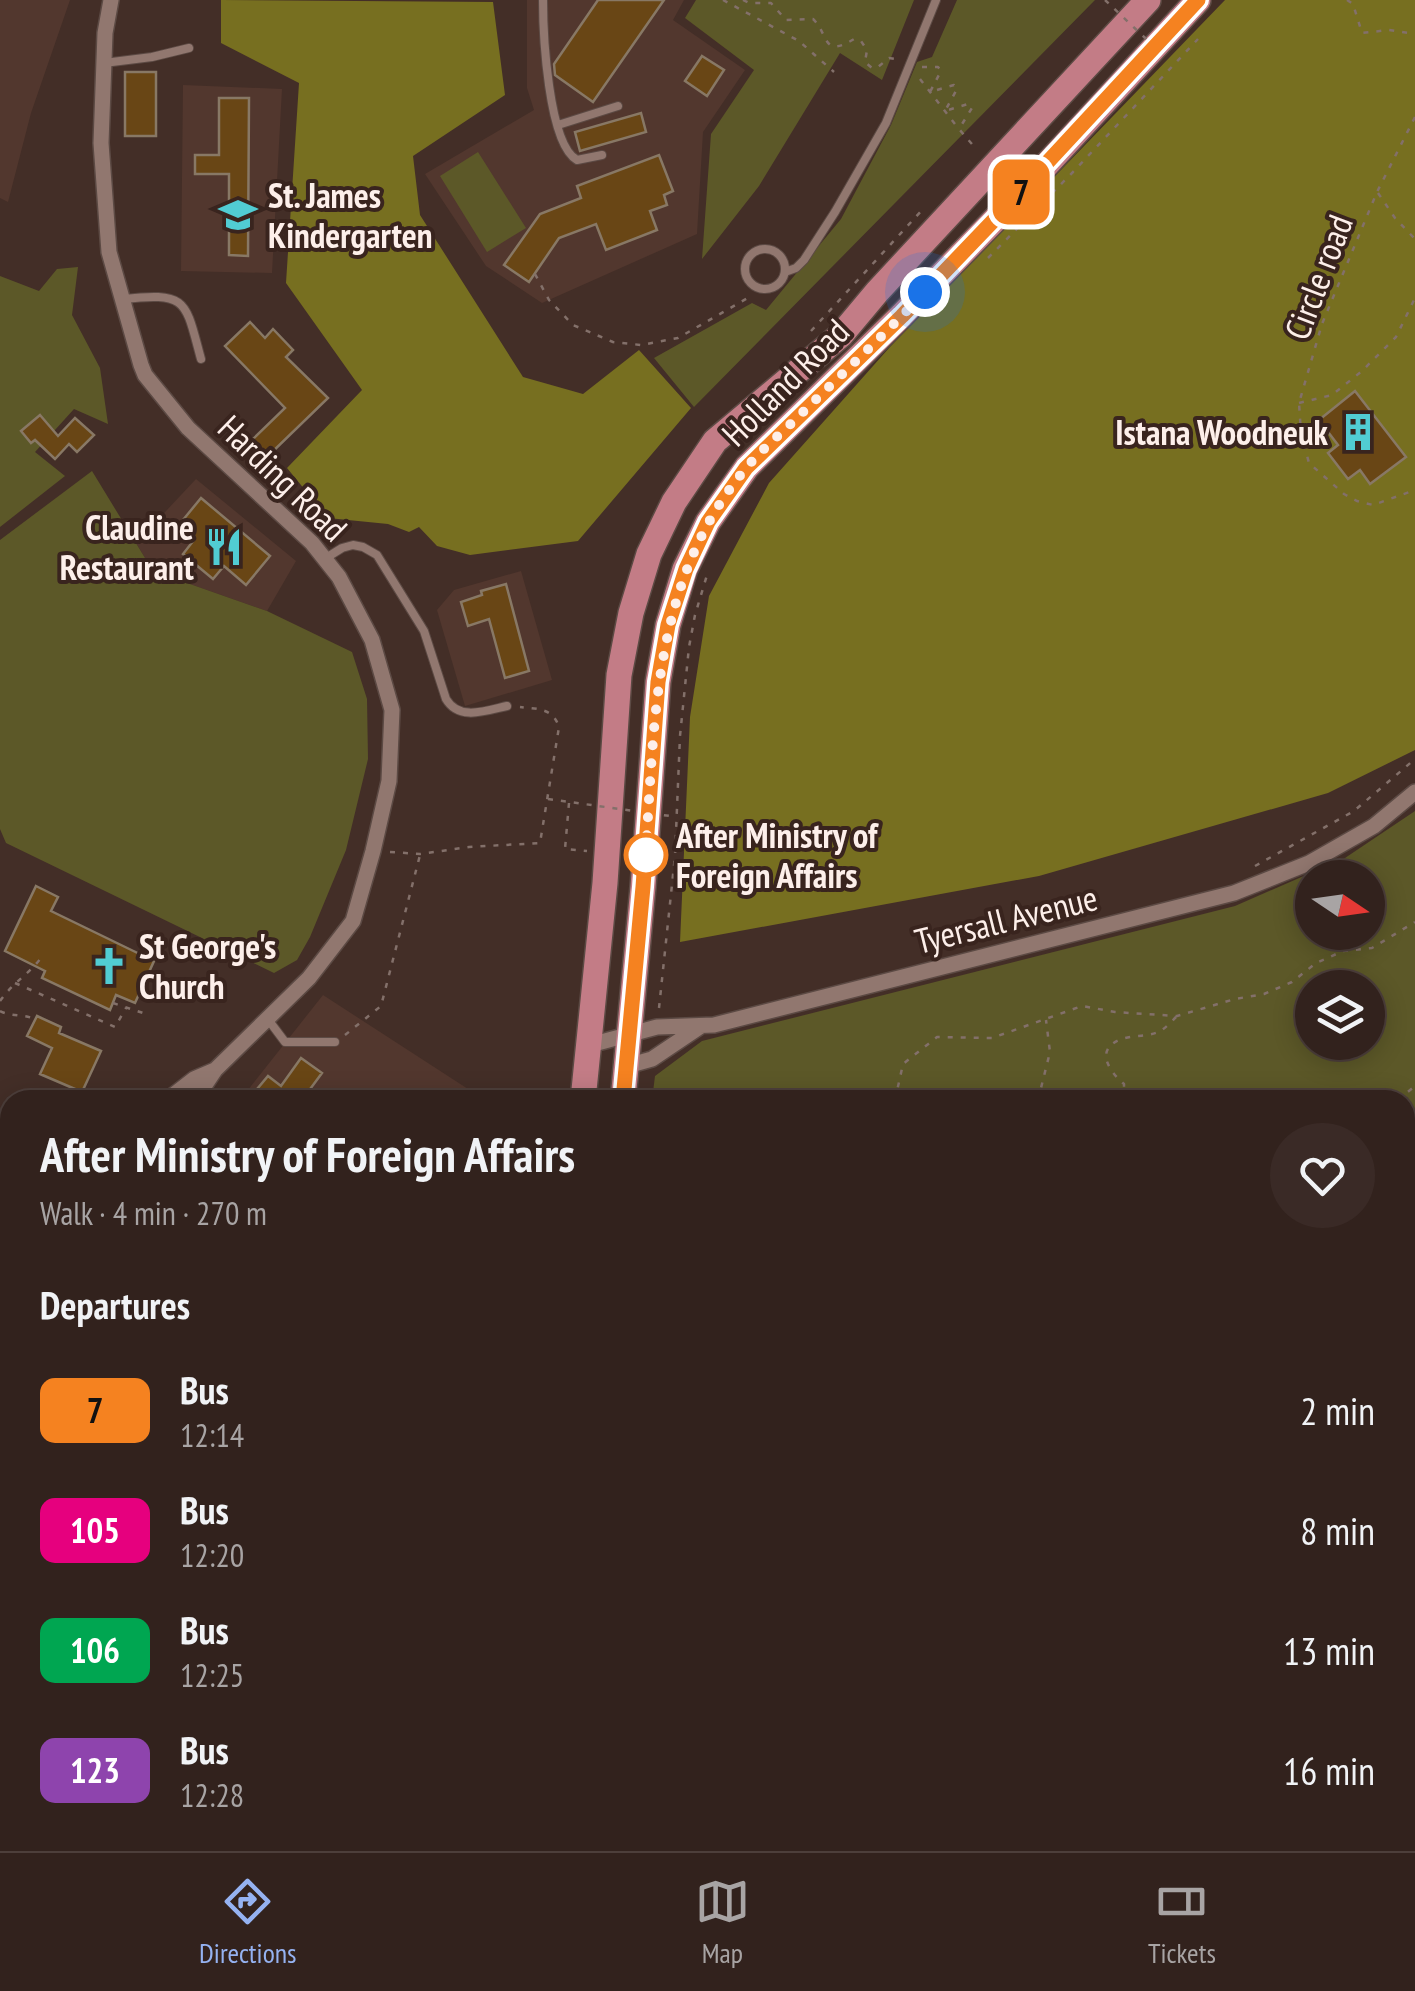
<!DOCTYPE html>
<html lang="en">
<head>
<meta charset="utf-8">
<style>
  :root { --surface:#32221d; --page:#3a2a26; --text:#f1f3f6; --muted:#a8a4a4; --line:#4d3f3b; --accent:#95b2f1 }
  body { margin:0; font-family:"PT Sans Narrow",sans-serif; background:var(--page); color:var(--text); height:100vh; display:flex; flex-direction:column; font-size:38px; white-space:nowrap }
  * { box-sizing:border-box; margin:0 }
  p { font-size:32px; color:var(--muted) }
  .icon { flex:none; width:55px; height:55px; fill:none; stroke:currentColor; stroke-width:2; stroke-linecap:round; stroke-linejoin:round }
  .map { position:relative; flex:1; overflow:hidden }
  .panel { position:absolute; left:0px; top:1090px; width:1415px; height:762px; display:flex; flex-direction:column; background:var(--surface); border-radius:30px 30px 0 0; box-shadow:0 5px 25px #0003,0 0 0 2px var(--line) }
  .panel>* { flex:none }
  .badge { padding:0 20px; border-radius:15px; font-size:35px; line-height:65px }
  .needle { width:65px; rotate:103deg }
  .controls { position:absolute; left:1295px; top:860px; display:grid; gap:20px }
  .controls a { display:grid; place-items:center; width:90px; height:90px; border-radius:50%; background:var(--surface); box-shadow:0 5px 25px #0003,0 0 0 2px var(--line); font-size:50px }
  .you { position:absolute; width:50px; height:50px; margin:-25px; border:8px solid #fff; border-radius:50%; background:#1a73e8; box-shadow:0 0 0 15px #1a73e833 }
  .map>.badge { position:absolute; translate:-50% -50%; box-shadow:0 0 0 5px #fff }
  h2 { padding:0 40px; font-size:38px; line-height:90px }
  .round { display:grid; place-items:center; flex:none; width:105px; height:105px; border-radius:52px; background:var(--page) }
  .head { display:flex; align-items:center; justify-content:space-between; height:170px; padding:0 40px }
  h1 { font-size:48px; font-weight:800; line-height:75px }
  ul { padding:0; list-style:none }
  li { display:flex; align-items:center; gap:30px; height:120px; padding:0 40px }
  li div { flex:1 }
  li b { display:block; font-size:38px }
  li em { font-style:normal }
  li .badge { min-width:110px; font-weight:700; text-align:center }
  .dock { display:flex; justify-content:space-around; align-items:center; height:140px; border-top:2px solid var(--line); background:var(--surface); font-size:28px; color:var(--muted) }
  .dock a { display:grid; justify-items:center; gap:5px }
  .dock .selected { color:var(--accent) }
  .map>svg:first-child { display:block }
  .built { fill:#52372e }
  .green { fill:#5c5828; fill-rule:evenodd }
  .forest { fill:#776f20 }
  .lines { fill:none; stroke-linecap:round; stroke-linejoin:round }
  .stream { stroke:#370431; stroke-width:5 }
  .building { fill:#694615; stroke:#887865; stroke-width:2.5 }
  .lane-casing { stroke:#5c4a44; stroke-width:10 }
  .street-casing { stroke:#5c4a44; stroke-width:18 }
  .primary-casing { stroke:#5c4a44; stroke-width:28 }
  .path { stroke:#83706a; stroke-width:2.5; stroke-dasharray:5 8; stroke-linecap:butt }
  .lane { stroke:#91776f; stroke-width:8 }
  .street { stroke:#91776f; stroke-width:15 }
  .primary { stroke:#c37c86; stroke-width:25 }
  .path-bridge { stroke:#83706a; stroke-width:2.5; stroke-dasharray:5 8; stroke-linecap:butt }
  .line-casing { stroke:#fff; stroke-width:22 }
  .line { stroke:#f58220; stroke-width:15 }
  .walk { stroke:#fdefea; stroke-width:10; stroke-dasharray:0 18 }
  .stop-dot { fill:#fff; stroke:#f58220; stroke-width:5 }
  .labels { text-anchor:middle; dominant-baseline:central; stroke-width:8; stroke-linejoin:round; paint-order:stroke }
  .poi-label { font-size:35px; font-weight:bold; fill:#fdefea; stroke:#39241e; text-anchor:start }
  .street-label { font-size:35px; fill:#fdefea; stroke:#39241e }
  .stop-label { font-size:35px; font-weight:bold; fill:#fdefea; stroke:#39241e; text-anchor:start }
</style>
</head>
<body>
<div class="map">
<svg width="1415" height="1851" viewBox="0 0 1415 1851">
  <rect width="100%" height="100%" fill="#432e27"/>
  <path class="built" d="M0,0H70L31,113L8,202L0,198Z
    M527,0H684L673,20L745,70L703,132L697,234L542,303L486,266L425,174L534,110L527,88Z
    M183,85L282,89L272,273L181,271Z
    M196,479L296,561L267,611L153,571L136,543Z
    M521,571L552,680L465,706L437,610L454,590Z
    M323,995L468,1089L458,1100H240Z"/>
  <path class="green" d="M696,0H914L882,80L840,53L759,186L702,259L711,134L754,70L685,18Z
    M957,0H1095L694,407L654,358L752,303L766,310L841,219L891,125L917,62L932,57Z
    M478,152L526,228L487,252L440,176Z
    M78,267L72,315L100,368L108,424L74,409L35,452L65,476L0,527V276L39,291L57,269Z
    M92,471L153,571L267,611L352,652L367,699L368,759L346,850L310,937L297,960L274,973L6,843L0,829V540Z
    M1415,811V1851H491L490,1843L1405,1842V1100H652L655,1076L702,1041L1235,906L1345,858ZM1312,878H1368V932H1312ZM1312,988H1368V1042H1312Z
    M103,1842H375L377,1851H101Z"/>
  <path class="forest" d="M221,0L493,2L505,95L413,156L420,215L523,377L583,394L639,350L691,408L578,541L470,555L437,546L419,527L409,532L388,524L328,518L287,468L362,390L286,283L299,83L221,43Z
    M1225,0H1415V750L1328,793L1039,876L680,942L690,717L709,596L769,483L889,348Z
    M0,1185L10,1190V1276L0,1297Z"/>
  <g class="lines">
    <path class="stream" d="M772,1851L774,1846"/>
  </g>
  <path class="building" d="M598,0H664L593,102L555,75L554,64Z
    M702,56L724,70L707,96L685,81Z
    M125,72H156V136H125Z
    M219,98H249L248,256L229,255V174H195V155H219Z
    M641,113L646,132L580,151L575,132Z
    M659,155L673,191L664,195L667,205L650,211L657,230L606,250L596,224L559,238L529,282L504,265L540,214L581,198L577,186Z
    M250,322L265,338L273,329L293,350L286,357L328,398L266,458L250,442L285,408L225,346Z
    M1355,391L1406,457L1370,484L1360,470L1348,479L1328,453L1338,445L1319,420Z
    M40,415L58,436L75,418L94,435L77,452L69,444L55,459L35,440L31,443L21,431Z
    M201,498L270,556L246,585L224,566L213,579L183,554L194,540L178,526Z
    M506,584L529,671L505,678L489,619L468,626L461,602L482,595L481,591Z
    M36,886L58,897L51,911L154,961L135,1003L116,995L110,1010L42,978L45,971L5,951Z
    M37,1016L61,1027L59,1033L101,1051L82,1092L40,1074L52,1048L27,1036Z
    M301,1058L322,1073L302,1100H248L268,1076L281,1086Z"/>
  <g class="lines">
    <g class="lane-casing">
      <path id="lane" d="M543,0C543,32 548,144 577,160L602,155
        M104,63L152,57L189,48
        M558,125L618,106
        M745 269a20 20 0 1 1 40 0a20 20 0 1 1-40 0Z
        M785,272L796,268L804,260L835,212L886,123L936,0
        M123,299C188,292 185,300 201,359
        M326,558L342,548L353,545L363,547L377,555L424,631L446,699C459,721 485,711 507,706
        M267,1018L285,1042H335
        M1405,1319L1415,1323
        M1405,1543L1415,1528
        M0,1704L3,1713L10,1763
        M21,1842L22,1851
        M562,1842V1851
        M736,1842L738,1851
        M1216,1842L1219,1851
        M1381,1842L1391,1845L1404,1842
        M1372,1851L1387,1846"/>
    </g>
    <g class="street-casing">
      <path id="street" d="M111,0L105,33L101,143L109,252L141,365L145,375L188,428L312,543L339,577L372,640L392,710L389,781L373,851L353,921L309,978L215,1070L195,1100
        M590,1045L657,1027L714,1025L1234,893L1309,863L1374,826L1415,792
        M627,1066L652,1059L701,1026
        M167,1100L194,1079L215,1070
        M0,1339L10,1321"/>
    </g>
    <g class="primary-casing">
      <path id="primary" d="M583,1100L605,883L619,675L631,613L649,554L674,502L715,441L841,335L877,292L1148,0
        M623,1100L643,887L658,682L668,625L685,569L708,522L747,467L902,315L1017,197L1198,0
        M392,1842L395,1851
        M414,1851L416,1842
        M463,1851L464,1842"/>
    </g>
    <path class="path" d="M723,0L799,41L834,72
      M743,0L749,3H771L786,20L813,19C829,34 822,59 854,39L861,41L867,50L865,62L872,68L878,67L889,58L896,59
      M1347,0L1353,4L1362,33L1389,30L1415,34
      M922,67H938L941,71L930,92L954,85L957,89L945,111L968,104L972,108L959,129L977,150
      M920,79L958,128
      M1415,117L1377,192L1322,324L1299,403L1301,433L1309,463L1344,494L1357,501L1373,505L1415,490
      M1378,193L1395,218L1415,239
      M988,258L1073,172L1198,39
      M535,274L549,300L573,325L613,342L641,345L678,338L753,295
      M811,331L924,208
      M1299,403L1332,395L1362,371L1396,337L1415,298
      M569,803L565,849L587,851
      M390,852L420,854L469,847L540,843L559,727C553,708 538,709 520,707
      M1255,866L1354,811L1415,759
      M15,983L115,1027L126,1008
      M0,1001C14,981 29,975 44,954
      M113,1003L149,1015
      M659,1008L675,856L680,736L689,647L695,615L707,575
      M0,1011C12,1017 23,1014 35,1019
      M345,1035L381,1006L420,855
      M895,1100L903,1064L937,1037L992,1038L1082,1006L1115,1012L1177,1016L1235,999L1264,994L1292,982L1316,963L1343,951L1372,948L1415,922
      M1038,1100L1050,1052L1046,1020
      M1065,1100L1120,1095L1124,1090V1084C1111,1073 1094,1051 1119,1040C1131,1035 1146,1037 1158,1032C1165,1029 1171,1022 1176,1017
      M1398,1100L1415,1086
      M0,1147L10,1149
      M1405,1153L1415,1146
      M1405,1250L1415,1254
      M1405,1351H1415
      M1405,1598L1415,1592
      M1405,1628L1415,1634
      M1413,1777L1406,1765L1411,1734L1415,1726
      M1405,1814L1414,1777
      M853,1842L862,1851
      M933,1842L937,1851
      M1011,1842L1036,1851
      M765,1846L776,1842
      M717,1851L721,1842
      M818,1851L819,1842
      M868,1851L874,1842
      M1114,1851L1123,1848L1131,1842"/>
    <use href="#lane" class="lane"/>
    <use href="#street" class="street"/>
    <use href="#primary" class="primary"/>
    <path class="path-bridge" d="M1105,0L1162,54
      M548,799L670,816"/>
  </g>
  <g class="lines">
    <g class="line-casing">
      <path id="line" d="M623,1100L643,887L658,682L668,625L686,569L708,522L746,468L902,316L994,220L1198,0"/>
    </g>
    <use href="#line" class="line"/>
    <path class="walk" d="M646,855L645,863C655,724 651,580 747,467C763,448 783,432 801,414C842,374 885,334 925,292"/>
  </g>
  <defs>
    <g id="school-bare" transform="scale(3)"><path d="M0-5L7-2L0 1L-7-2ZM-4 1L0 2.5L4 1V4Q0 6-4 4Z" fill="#51ccd3" stroke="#39241e" stroke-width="2.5" paint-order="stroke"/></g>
    <g id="building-bare" transform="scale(3)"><path d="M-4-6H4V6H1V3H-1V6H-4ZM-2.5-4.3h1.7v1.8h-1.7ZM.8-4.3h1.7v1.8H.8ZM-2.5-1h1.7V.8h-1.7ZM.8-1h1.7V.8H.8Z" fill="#51ccd3" stroke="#39241e" stroke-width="2.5" paint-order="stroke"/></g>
    <g id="restaurant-bare" transform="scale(3)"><path d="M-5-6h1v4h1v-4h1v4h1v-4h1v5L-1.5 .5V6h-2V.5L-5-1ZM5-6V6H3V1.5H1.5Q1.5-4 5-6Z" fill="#51ccd3" stroke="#39241e" stroke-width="2.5" paint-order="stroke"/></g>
    <g id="church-bare" transform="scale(3)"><path d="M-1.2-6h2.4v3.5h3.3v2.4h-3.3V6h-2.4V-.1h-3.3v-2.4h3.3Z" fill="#51ccd3" stroke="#39241e" stroke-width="2.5" paint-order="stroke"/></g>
  </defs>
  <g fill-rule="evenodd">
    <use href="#school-bare" x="238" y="215"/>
    <use href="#building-bare" x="1358" y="432"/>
    <use href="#restaurant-bare" x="224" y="547"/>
    <use href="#church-bare" x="109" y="966"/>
  </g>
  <circle class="stop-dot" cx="646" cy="855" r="20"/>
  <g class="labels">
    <g class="poi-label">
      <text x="268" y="195">St. James<tspan x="268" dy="40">Kindergarten</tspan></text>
      <text x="1328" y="432" text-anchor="end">Istana Woodneuk</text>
      <text x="194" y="527" text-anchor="end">Claudine<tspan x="194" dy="40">Restaurant</tspan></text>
      <text x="139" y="946">St George's<tspan x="139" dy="40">Church</tspan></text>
    </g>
    <g class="street-label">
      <text transform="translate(1318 277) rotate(-69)">Circle road</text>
      <text transform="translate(785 382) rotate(-45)">Holland Road</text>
      <text transform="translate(283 478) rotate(44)">Harding Road</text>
      <text transform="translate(1006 919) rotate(-14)">Tyersall Avenue</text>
    </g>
    <g class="stop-label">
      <text x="676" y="835">After Ministry of<tspan x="676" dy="40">Foreign Affairs</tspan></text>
    </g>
  </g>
</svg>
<div class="controls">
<a><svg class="needle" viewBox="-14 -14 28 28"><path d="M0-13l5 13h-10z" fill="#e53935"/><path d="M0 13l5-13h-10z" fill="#a8a4a4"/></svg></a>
<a><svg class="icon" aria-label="layers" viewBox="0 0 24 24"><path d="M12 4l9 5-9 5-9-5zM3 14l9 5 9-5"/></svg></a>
</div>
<div class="you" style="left:925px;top:292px"></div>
<b class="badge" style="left:1021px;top:192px;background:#f58220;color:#111">7</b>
<section class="panel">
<div class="head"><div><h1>After Ministry of Foreign Affairs</h1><p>Walk · 4 min · 270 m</p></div><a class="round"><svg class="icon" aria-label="heart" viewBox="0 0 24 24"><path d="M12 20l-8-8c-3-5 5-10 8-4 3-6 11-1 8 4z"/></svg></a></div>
<h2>Departures</h2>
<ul>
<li><span class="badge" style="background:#f58220;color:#111">7</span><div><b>Bus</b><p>12:14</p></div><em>2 min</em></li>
<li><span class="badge" style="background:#e6007e;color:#fff">105</span><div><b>Bus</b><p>12:20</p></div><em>8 min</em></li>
<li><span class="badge" style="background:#00a651;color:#fff">106</span><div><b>Bus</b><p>12:25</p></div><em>13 min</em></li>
<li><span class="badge" style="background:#8e44ad;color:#fff">123</span><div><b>Bus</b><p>12:28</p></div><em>16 min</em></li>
</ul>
</section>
</div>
<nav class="dock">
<a class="selected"><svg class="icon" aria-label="directions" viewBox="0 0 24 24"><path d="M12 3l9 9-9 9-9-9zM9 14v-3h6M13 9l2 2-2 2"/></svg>Directions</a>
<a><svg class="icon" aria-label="map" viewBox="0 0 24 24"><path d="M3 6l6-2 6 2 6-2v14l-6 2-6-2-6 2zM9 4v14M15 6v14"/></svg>Map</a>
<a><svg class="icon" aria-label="tickets" viewBox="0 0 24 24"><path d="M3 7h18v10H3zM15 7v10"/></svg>Tickets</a>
</nav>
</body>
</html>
